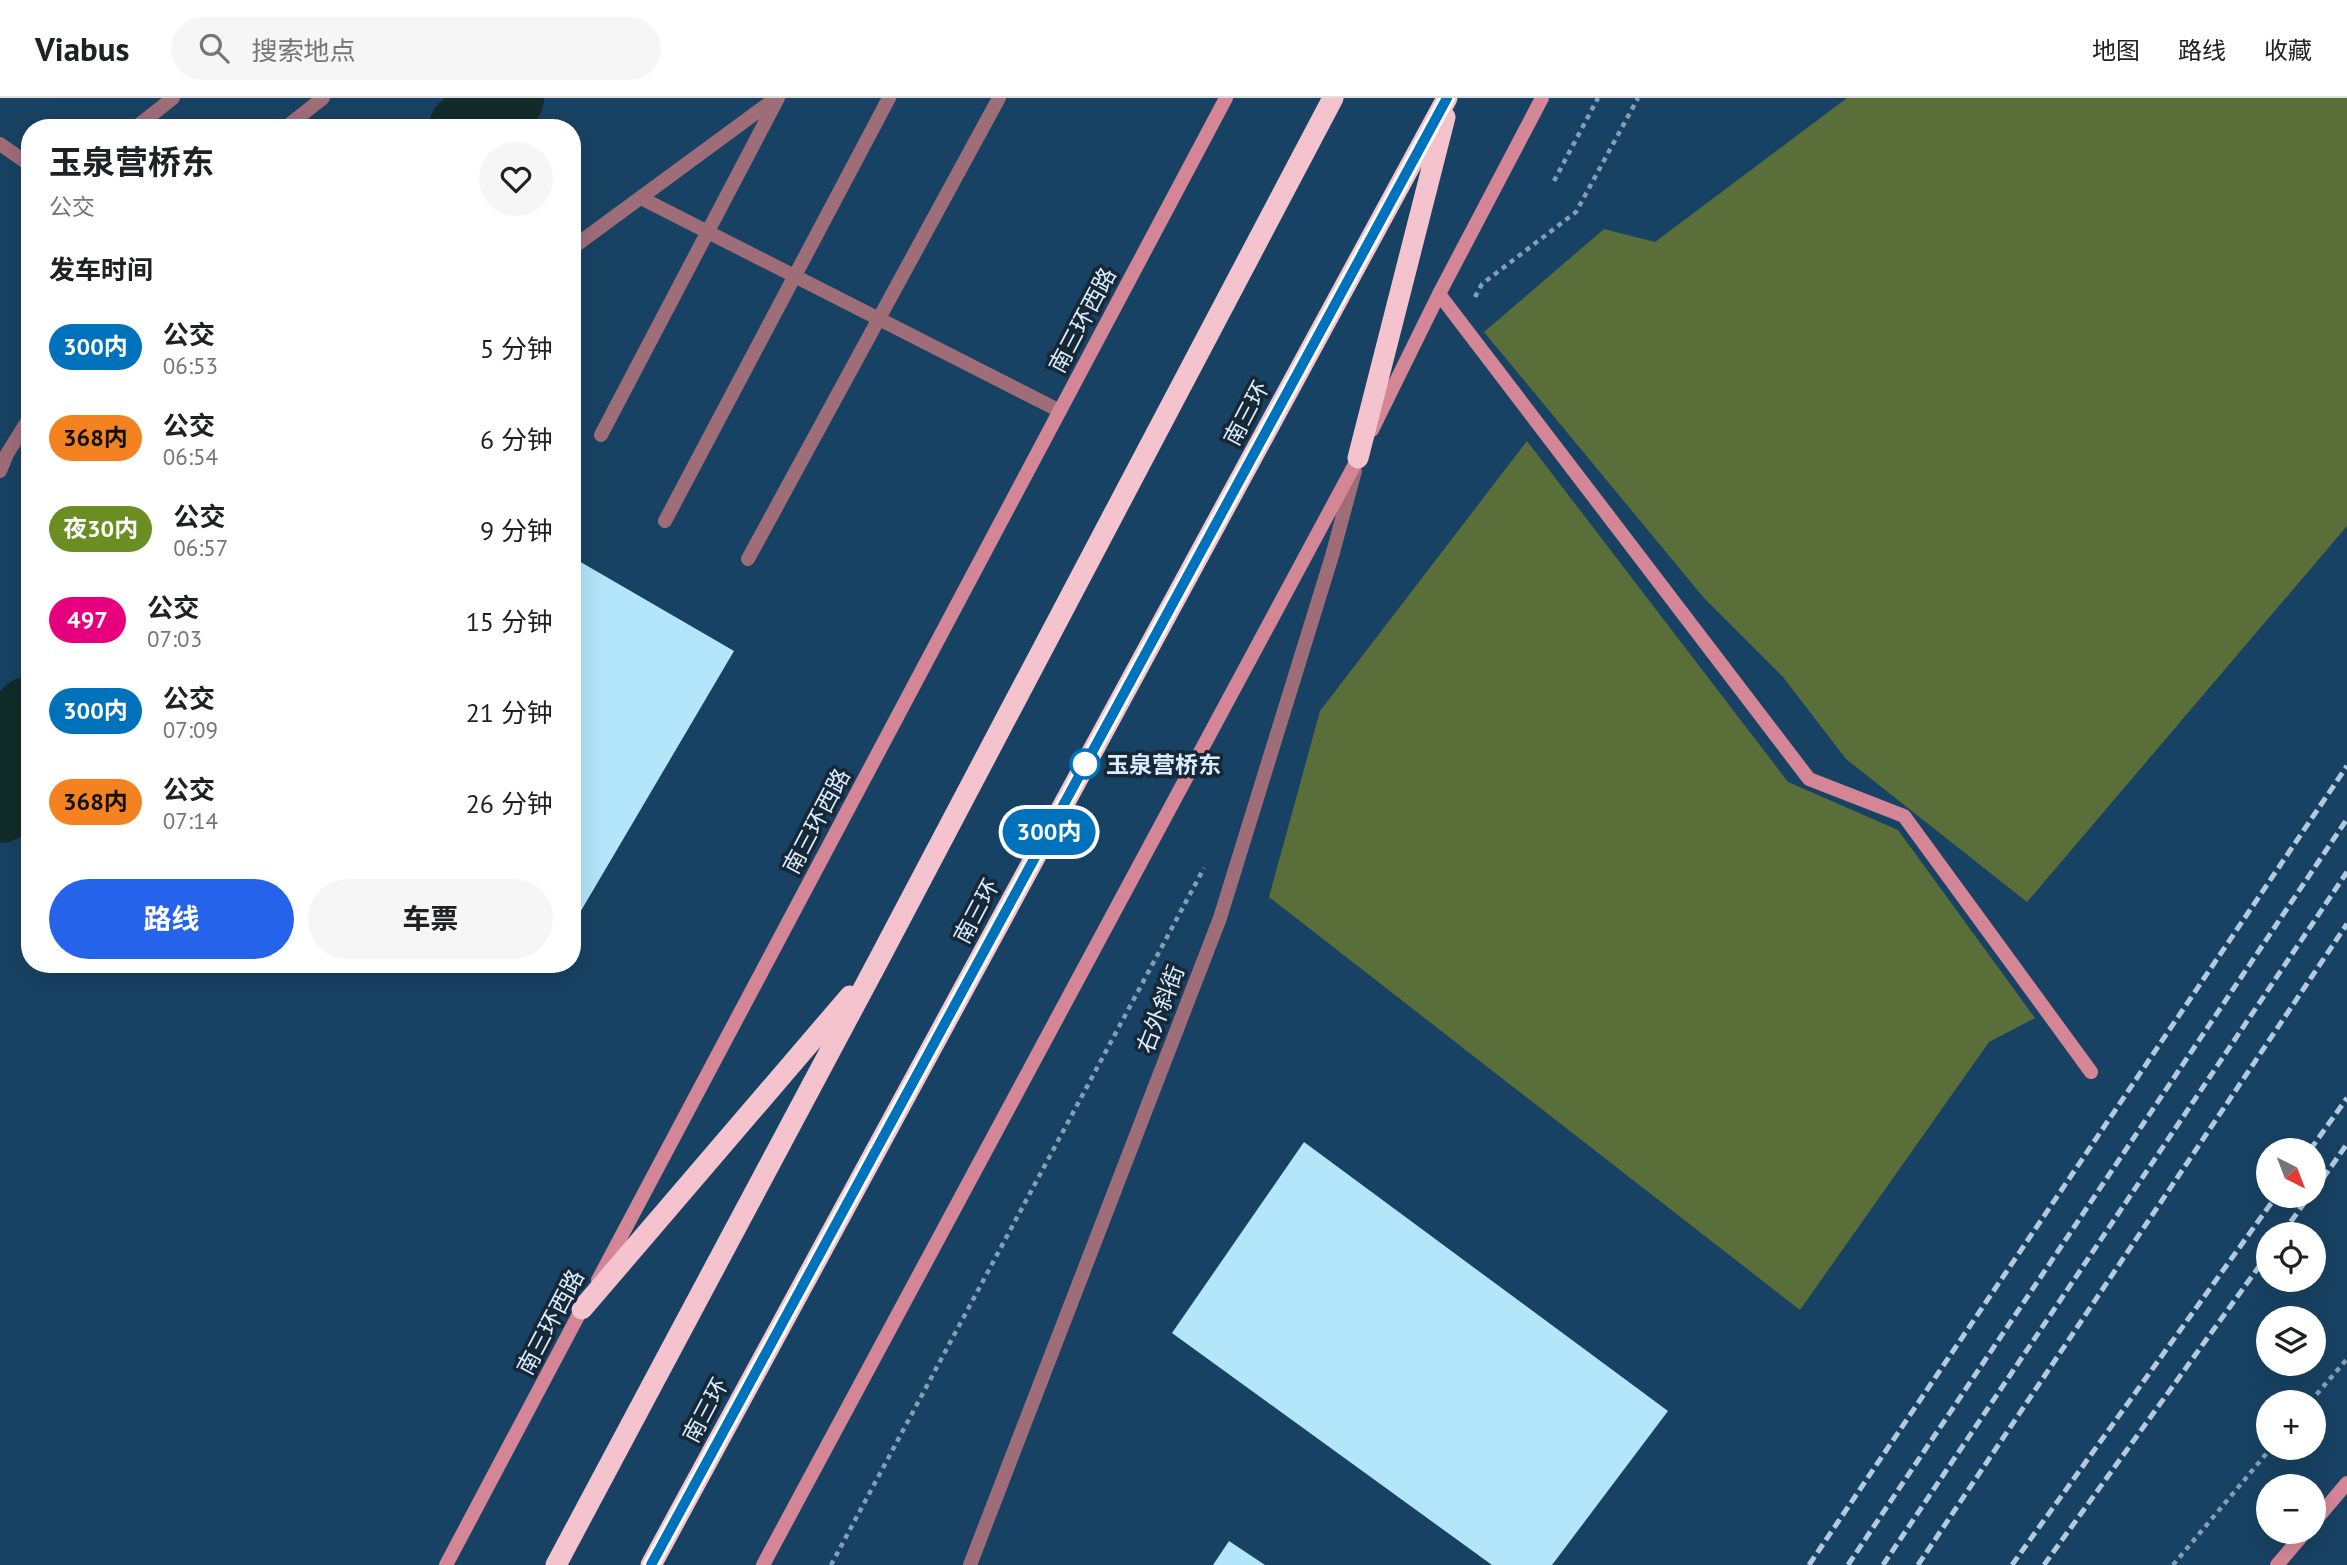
<!DOCTYPE html>
<html lang="zh">
<head>
<meta charset="utf-8">
<style>
  :root { --surface:#fff; --page:#f6f6f6; --text:#202124; --muted:#757577; --line:#e0e0e0; --accent:#2563eb }
  body { margin:0; font-family:"PT Sans","Noto Sans SC",sans-serif; background:var(--page); color:var(--text); height:100vh; display:flex; flex-direction:column; font-size:26px; white-space:nowrap }
  * { box-sizing:border-box; margin:0 }
  p { font-size:23px; color:var(--muted) }
  .icon { flex:none; width:38px; height:38px; fill:none; stroke:currentColor; stroke-width:2; stroke-linecap:round; stroke-linejoin:round }
  .map { position:relative; flex:1; overflow:hidden }
  .sheet { position:absolute; left:21px; top:21px; width:560px; height:854px; display:flex; flex-direction:column; background:var(--surface); border-radius:28px; box-shadow:0 7px 28px #0002 }
  .sheet>* { flex:none }
  .badge { padding:0 14px; border-radius:23px; font-size:24px; line-height:46px }
  .needle { width:46px; rotate:138deg }
  .fabs { position:absolute; left:2256px; top:1040px; display:grid; gap:14px }
  .fabs a { display:grid; place-items:center; width:70px; height:70px; border-radius:50%; background:var(--surface); box-shadow:0 7px 28px #0002; font-size:35px }
  .map>.badge { position:absolute; translate:-50% -50%; box-shadow:0 0 0 4px #fff }
  h2 { padding:0 28px; font-size:26px; line-height:63px }
  .round { display:grid; place-items:center; flex:none; width:74px; height:74px; border-radius:37px; background:var(--page) }
  .overview { display:flex; align-items:center; justify-content:space-between; height:119px; padding:0 28px }
  h1 { font-size:33px; font-weight:700; line-height:52px }
  .button { display:flex; gap:14px; margin-top:auto; padding:14px 28px }
  .button a { flex:1; height:80px; border-radius:42px; background:var(--accent); color:#fff; font-size:28px; font-weight:700; line-height:80px; text-align:center }
  .button a+a { background:var(--page); color:var(--text) }
  ul { padding:0; list-style:none }
  li { display:flex; align-items:center; gap:21px; height:91px; padding:0 28px }
  li div { flex:1 }
  li b { display:block; font-size:26px }
  li em { font-style:normal }
  li .badge { min-width:77px; font-weight:700; text-align:center }
  header { display:flex; align-items:center; gap:42px; box-sizing:border-box; height:98px; padding:0 35px; background:var(--surface); border-bottom:2px solid var(--line) }
  header strong { font-size:33px }
  nav { display:flex; gap:38px; margin-inline-start:auto; font-size:24px }
  .search { width:490px; height:63px; background:var(--page); display:flex; align-items:center; gap:18px; box-sizing:border-box; padding:0 24px; border-radius:38px; color:var(--muted); font-size:26px }
  .map>svg:first-child { display:block }
  .green { fill:#5a6e3a }
  .lines { fill:none; stroke-linecap:round; stroke-linejoin:round }
  .river { stroke:#112c29; stroke-width:72 }
  .building { fill:#b3e5fb }
  .path { stroke:#839fb8; stroke-width:4.5; stroke-dasharray:5 5; stroke-linecap:butt }
  .lane { stroke:#9f6d78; stroke-width:14 }
  .street { stroke:#9f6d78; stroke-width:14 }
  .secondary { stroke:#d48697; stroke-width:14 }
  .highway { stroke:#f5c3cd; stroke-width:21 }
  .rail { stroke:#b3cade; stroke-width:5; stroke-dasharray:10 5; stroke-linecap:butt }
  .line-casing { stroke:#fff; stroke-width:16 }
  .line { stroke:#0072bc; stroke-width:10 }
  .stop-dot { fill:#fff; stroke:#0072bc; stroke-width:3.5 }
  .labels { text-anchor:middle; dominant-baseline:central; stroke-width:7; stroke-linejoin:round; paint-order:stroke }
  .street-label { font-size:23px; fill:#daecfd; stroke:#162737 }
  .stop-label { font-size:23px; font-weight:bold; fill:#daecfd; stroke:#162737; text-anchor:start }
</style>
</head>
<body>
<header>
<strong>Viabus</strong>
<div class="search"><svg class="icon" aria-label="search" viewBox="0 0 24 24"><circle cx="10" cy="10" r="6"/><path d="M15 15l6 6"/></svg>搜索地点</div>
<nav><a>地图</a><a>路线</a><a>收藏</a></nav>
</header>
<div class="map">
<svg width="2347" height="1467" viewBox="0 0 2347 1467">
  <rect width="100%" height="100%" fill="#184263"/>
  <path class="green" d="M1847,0H2347V428L2027,804L1846,661L1783,579L1704,500L1484,234L1604,131L1655,144Z
    M1527,343L1788,684L1898,732L2035,920L1989,944L1800,1212L1269,799L1320,613Z"/>
  <g class="lines">
    <path class="river" d="M465,30L508,0
      M0,709L30,614"/>
  </g>
  <path class="building" d="M572,459L734,553L572,828Z
    M1304,1044L1668,1313L1552,1467H1492L1172,1235Z
    M1229,1443L1265,1467H1213Z"/>
  <g class="lines">
    <path class="path" d="M1554,83L1598,0
      M1475,199L1482,186L1576,114L1638,0
      M2310,1304L2347,1261
      M831,1467L1204,770
      M2173,1467L2272,1349"/>
    <path class="lane" d="M135,30L173,0
      M0,46L30,67
      M641,100L1060,313
      M572,150L776,0
      M601,337L778,0
      M665,423L889,0
      M748,461L999,0"/>
    <path class="street" d="M285,30L323,0
      M0,373L7,356L30,319
      M970,1467L1220,820L1332,458L1355,373"/>
    <path class="secondary" d="M1439,196L1809,681L1904,718L2091,974
      M1372,332L1439,196L1542,0
      M598,1182L1226,0
      M2314,1424L2347,1385
      M446,1467L586,1203
      M763,1467L1362,353
      M2277,1467L2306,1433"/>
    <path class="highway" d="M1358,360L1445,19
      M582,1211L850,898
      M556,1467L876,867L1333,0
      M651,1467L1447,0"/>
    <path class="rail" d="M2310,1052L2347,1000
      M2314,1093L2347,1046
      M2282,1136L2310,1097
      M1809,1467L2347,668
      M1848,1467L2347,721
      M1883,1467L2347,774
      M1918,1467L2347,826
      M2012,1467L2277,1097
      M2044,1467L2268,1156"/>
  </g>
  <g class="lines">
    <g class="line-casing">
      <path id="line" d="M651,1467L1447,0"/>
    </g>
    <use href="#line" class="line"/>
  </g>
  <circle class="stop-dot" cx="1085" cy="666" r="14"/>
  <g class="labels">
    <g class="street-label">
      <text transform="translate(1082 222) rotate(-62)">南三环西路</text>
      <text transform="translate(1246 315) rotate(-62)">南三环</text>
      <text transform="translate(816 723) rotate(-62)">南三环西路</text>
      <text transform="translate(976 813) rotate(-62)">南三环</text>
      <text transform="translate(1160 911) rotate(-69)">右外斜街</text>
      <text transform="translate(550 1224) rotate(-62)">南三环西路</text>
      <text transform="translate(705 1312) rotate(-62)">南三环</text>
    </g>
    <g class="stop-label">
      <text x="1106" y="666">玉泉营桥东</text>
    </g>
  </g>
</svg>
<div class="fabs">
<a><svg class="needle" viewBox="-14 -14 28 28"><path d="M0-13l5 13h-10z" fill="#e53935"/><path d="M0 13l5-13h-10z" fill="#757577"/></svg></a>
<a><svg class="icon" aria-label="locate" viewBox="0 0 24 24"><circle cx="12" cy="12" r="6"/><path d="M12 2v4M12 18v4M2 12h4M18 12h4"/></svg></a>
<a><svg class="icon" aria-label="layers" viewBox="0 0 24 24"><path d="M12 4l9 5-9 5-9-5zM3 14l9 5 9-5"/></svg></a>
<a>+</a>
<a>−</a>
</div>
<b class="badge" style="left:1049px;top:734px;background:#0072bc;color:#fff">300内</b>
<section class="sheet">
<div class="overview"><div><h1>玉泉营桥东</h1><p>公交</p></div><a class="round"><svg class="icon" aria-label="heart" viewBox="0 0 24 24"><path d="M12 20l-8-8c-3-5 5-10 8-4 3-6 11-1 8 4z"/></svg></a></div>
<h2>发车时间</h2>
<ul>
<li><span class="badge" style="background:#0072bc;color:#fff">300内</span><div><b>公交</b><p>06:53</p></div><em>5 分钟</em></li>
<li><span class="badge" style="background:#f58220;color:#111">368内</span><div><b>公交</b><p>06:54</p></div><em>6 分钟</em></li>
<li><span class="badge" style="background:#6b8e23;color:#fff">夜30内</span><div><b>公交</b><p>06:57</p></div><em>9 分钟</em></li>
<li><span class="badge" style="background:#e6007e;color:#fff">497</span><div><b>公交</b><p>07:03</p></div><em>15 分钟</em></li>
<li><span class="badge" style="background:#0072bc;color:#fff">300内</span><div><b>公交</b><p>07:09</p></div><em>21 分钟</em></li>
<li><span class="badge" style="background:#f58220;color:#111">368内</span><div><b>公交</b><p>07:14</p></div><em>26 分钟</em></li>
</ul>
<div class="button"><a>路线</a><a>车票</a></div>
</section>
</div>
</body>
</html>
